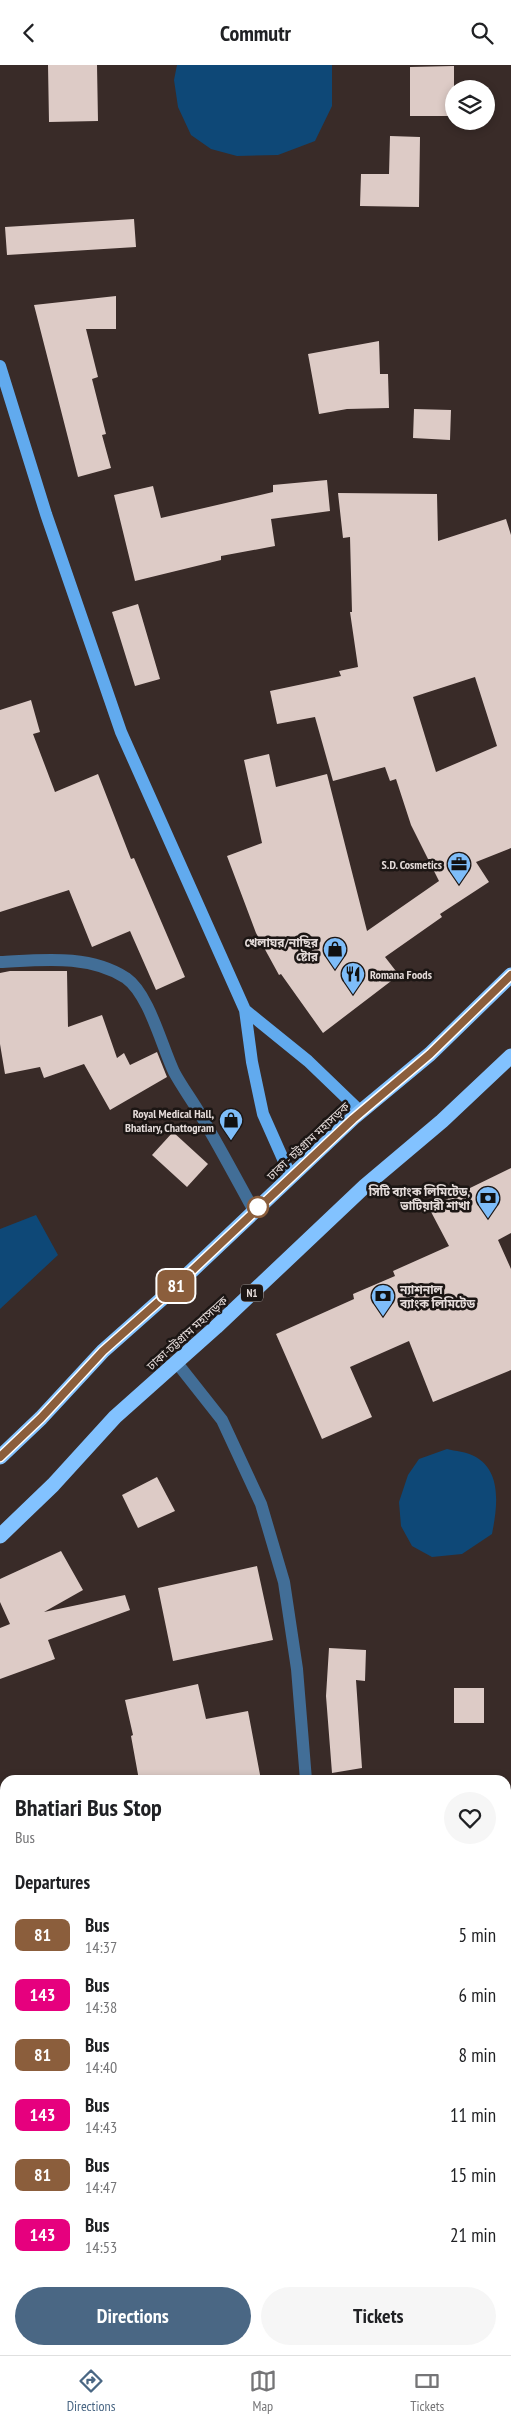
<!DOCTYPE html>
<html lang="en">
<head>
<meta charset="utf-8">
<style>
  :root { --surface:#fff; --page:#f6f6f6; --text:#202124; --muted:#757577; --line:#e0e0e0; --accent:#4a6784 }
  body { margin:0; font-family:"PT Sans Narrow","Noto Sans Bengali",sans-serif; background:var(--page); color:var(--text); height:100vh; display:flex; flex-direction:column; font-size:19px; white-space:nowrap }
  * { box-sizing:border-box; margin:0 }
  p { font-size:16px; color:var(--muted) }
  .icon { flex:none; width:28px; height:28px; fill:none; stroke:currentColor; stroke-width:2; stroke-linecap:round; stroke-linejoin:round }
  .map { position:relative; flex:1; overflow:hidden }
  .drawer { position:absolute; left:0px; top:1710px; width:511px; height:580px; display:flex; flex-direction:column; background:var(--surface); border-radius:15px 15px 0 0; box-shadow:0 2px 8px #0003 }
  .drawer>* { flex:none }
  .badge { padding:0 10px; border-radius:8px; font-size:18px; line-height:32px }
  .fabs { position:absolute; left:445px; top:15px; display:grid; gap:10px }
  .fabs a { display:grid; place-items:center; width:50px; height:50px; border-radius:50%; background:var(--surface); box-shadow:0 2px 8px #0003; font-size:25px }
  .map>.badge { position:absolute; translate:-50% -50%; box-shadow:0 0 0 2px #fff }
  h2 { padding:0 15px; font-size:19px; line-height:45px }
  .round { display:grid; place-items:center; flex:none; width:52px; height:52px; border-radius:26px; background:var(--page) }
  .overview { display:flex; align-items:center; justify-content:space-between; height:85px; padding:0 15px }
  h1 { font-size:24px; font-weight:800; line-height:38px }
  .cta { display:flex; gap:10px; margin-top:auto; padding:10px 15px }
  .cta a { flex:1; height:58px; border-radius:30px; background:var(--accent); color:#fff; font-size:20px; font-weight:800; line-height:58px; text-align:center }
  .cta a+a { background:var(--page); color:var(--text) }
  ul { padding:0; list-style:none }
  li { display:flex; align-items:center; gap:15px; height:60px; padding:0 15px }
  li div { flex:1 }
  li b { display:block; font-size:19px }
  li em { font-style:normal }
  li .badge { min-width:55px; font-weight:700; text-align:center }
  header { display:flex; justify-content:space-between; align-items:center; height:65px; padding:0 15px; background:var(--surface); font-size:22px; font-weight:800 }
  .menu { display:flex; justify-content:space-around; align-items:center; height:70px; border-top:1px solid var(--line); background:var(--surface); font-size:14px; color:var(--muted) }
  .menu a { display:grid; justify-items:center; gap:2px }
  .menu .on { color:var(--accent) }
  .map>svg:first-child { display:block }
  .water { fill:#0e4877 }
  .building { fill:#ddcbc6; fill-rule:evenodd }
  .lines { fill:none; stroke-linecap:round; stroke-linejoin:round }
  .minor { stroke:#426e97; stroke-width:12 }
  .major { stroke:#61aaee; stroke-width:12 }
  .highway { stroke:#82c2ff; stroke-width:15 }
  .line-casing { stroke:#fff; stroke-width:11 }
  .line { stroke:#8b5e3c; stroke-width:8 }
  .stop-dot { fill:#fff; stroke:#8b5e3c; stroke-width:2.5 }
  .labels { text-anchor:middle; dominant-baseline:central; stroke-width:5; stroke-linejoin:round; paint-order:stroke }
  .shield { fill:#1c1614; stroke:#a8a09e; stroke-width:1 }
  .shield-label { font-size:11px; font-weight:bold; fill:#e4dbd9 }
  .poi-label { font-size:12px; font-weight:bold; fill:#e4dbd9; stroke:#1c1614; text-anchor:end }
  .street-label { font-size:12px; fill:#e4dbd9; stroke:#1c1614 }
</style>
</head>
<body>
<header><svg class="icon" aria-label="back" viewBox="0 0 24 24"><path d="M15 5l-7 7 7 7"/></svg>Commutr<svg class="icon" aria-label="search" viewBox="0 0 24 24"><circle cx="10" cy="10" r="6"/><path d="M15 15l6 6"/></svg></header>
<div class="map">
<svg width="511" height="2290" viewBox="0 0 511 2290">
  <rect width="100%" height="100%" fill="#392b28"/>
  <path class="water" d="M177,0H332V41L315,76L278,90L237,91L211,84L191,70L178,42L174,15Z
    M36,1150L58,1190L0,1244V1164Z
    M447,1384C455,1386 467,1387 474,1391C503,1406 497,1443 492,1469L462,1489L432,1492L412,1481L401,1461L399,1437L408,1410L419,1394Z
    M0,1732L5,1733V1825L0,1827Z"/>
  <path class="building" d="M48,0H97L98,56L49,57Z
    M454,1V51H410V2Z
    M390,71L420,72L419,142L360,141L361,109H389Z
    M134,154L136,182L7,190L5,162Z
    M116,231V264H86L98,312L92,314L106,369L102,370L111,403L78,412L34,240Z
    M379,276L380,309H388L389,343L347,344L319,349L308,289Z
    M414,344L451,345L450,375L413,373Z
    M327,415L330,446L271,454L275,481L221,491V495L135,516L114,430L153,421L161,453L273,427V420Z
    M338,428L437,429L438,476L506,454L511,470V783L476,797L489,817L440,849L442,852L385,892L399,910L323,968L281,909L279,910L256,868L227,791L262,778L244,695L269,689L276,722L327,709L367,866L439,816L411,760L396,714L390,716L385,702L333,716L315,652L277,659L270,626L341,611L339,606L358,602L350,547H352L350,472L343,473ZM475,612L497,681L436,707L413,632Z
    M138,539L160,614L135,621L112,547Z
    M31,635L40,667L33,669L55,727L98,709L131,794L134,793L185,912L156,925L130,866L92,882L69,825L0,847V645Z
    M10,906H67L68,962L102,950L117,993L124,988L130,1000L157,987L167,1012L110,1045L84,999L44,1013L40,1002L5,1009L0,979V908Z
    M173,1067L208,1099L187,1122L152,1090Z
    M511,1103V1168L498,1175L511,1204V1305L433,1337L409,1276L350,1302L372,1352L322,1374L276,1269L354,1234L353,1229L395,1211L393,1206L449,1181L429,1143Z
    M157,1412L175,1446L138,1463L122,1430Z
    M61,1486L83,1525L44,1547L125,1530L130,1545L48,1575L55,1594L0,1614V1563L10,1559L0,1537V1514Z
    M257,1501L273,1575L173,1596L158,1523Z
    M329,1583L366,1585L365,1616L356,1615L362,1703L332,1708L326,1631Z
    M198,1619L206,1654L248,1646L261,1715H139L131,1671L133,1670L125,1635Z
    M454,1623H484V1658H454Z"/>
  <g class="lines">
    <path class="minor" d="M0,897C42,895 89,889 126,913C149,929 162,982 174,1007C182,1022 192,1035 200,1049C219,1081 236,1113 254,1146
      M177,1298L222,1355L261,1439L284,1517L297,1604L306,1715
      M344,2285L345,2290"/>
    <path class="major" d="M0,301L46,449L121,667L245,945L252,997L263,1049L291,1112
      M245,945L308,996L361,1047"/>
    <path class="highway" d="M0,1392L41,1353L103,1286L165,1231L353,1053L430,989L511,910
      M0,1471L53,1420L115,1352L216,1262L365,1121L442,1056L511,991"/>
  </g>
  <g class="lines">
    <g class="line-casing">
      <path id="line" d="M0,1392L41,1353L103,1286L165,1231L353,1054L430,989L511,910"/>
    </g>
    <use href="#line" class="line"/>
  </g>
  <defs>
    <g id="office-pin" transform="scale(1.25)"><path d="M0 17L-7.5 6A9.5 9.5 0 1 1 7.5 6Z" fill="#7ebdf9" stroke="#1c1614"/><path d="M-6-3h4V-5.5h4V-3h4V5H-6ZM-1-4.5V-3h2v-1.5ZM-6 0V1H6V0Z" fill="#111"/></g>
    <g id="shop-pin" transform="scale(1.25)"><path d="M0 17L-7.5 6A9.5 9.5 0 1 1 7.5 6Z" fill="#7ebdf9" stroke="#1c1614"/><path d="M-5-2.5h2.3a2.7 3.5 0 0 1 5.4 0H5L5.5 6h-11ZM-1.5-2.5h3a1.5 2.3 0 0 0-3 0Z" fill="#111"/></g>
    <g id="restaurant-pin" transform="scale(1.25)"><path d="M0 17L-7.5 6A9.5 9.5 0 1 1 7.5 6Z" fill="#7ebdf9" stroke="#1c1614"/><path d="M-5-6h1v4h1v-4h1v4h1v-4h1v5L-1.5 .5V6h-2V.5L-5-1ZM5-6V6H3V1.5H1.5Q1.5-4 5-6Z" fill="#111"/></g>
    <g id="bank-pin" transform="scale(1.25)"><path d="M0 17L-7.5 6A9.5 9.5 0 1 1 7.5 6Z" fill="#7ebdf9" stroke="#1c1614"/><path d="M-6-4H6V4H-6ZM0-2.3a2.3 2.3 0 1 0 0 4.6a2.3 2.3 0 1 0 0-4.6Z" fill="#111"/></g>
  </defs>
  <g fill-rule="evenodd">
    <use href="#office-pin" x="459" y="799"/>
    <use href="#shop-pin" x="335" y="884"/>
    <use href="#restaurant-pin" x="353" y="909"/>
    <use href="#shop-pin" x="231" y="1055"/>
    <use href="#bank-pin" x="488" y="1133"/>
    <use href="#bank-pin" x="383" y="1231"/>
  </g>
  <circle class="stop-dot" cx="258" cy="1142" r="10"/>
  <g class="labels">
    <rect class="shield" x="241" y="1219.5" width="22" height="17" rx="4"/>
    <g class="shield-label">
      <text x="252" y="1228">N1</text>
    </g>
    <g class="poi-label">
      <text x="442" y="799">S.D. Cosmetics</text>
      <text x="318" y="877">খেলাঘর/নাছির<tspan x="318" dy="14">ষ্টোর</tspan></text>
      <text x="370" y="909" text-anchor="start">Romana Foods</text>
      <text x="214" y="1048">Royal Medical Hall,<tspan x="214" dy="14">Bhatiary, Chattogram</tspan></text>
      <text x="470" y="1126">সিটি ব্যাংক লিমিটেড,<tspan x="470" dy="14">ভাটিয়ারী শাখা</tspan></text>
      <text x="400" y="1224" text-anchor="start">ন্যাশনাল<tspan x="400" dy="14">ব্যাংক লিমিটেড</tspan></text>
    </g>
    <g class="street-label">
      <text transform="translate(308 1076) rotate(-43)">ঢাকা - চট্টগ্রাম মহাসড়ক</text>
      <text transform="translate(187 1268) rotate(-42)">ঢাকা-চট্টগ্রাম মহাসড়ক</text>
    </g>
  </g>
</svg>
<div class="fabs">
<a><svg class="icon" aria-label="layers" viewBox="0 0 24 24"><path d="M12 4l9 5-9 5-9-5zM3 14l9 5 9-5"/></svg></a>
</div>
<b class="badge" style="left:176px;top:1221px;background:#8b5e3c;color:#fff">81</b>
<section class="drawer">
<div class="overview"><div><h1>Bhatiari Bus Stop</h1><p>Bus</p></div><a class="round"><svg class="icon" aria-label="heart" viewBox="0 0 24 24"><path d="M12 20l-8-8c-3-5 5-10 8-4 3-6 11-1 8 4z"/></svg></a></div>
<h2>Departures</h2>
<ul>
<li><span class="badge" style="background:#8b5e3c;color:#fff">81</span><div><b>Bus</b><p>14:37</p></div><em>5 min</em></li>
<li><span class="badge" style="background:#e6007e;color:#fff">143</span><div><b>Bus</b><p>14:38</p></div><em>6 min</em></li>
<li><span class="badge" style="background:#8b5e3c;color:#fff">81</span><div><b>Bus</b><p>14:40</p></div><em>8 min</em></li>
<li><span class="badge" style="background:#e6007e;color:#fff">143</span><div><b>Bus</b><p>14:43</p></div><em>11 min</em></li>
<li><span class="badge" style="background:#8b5e3c;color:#fff">81</span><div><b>Bus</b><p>14:47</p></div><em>15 min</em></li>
<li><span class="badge" style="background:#e6007e;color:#fff">143</span><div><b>Bus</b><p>14:53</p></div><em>21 min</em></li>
</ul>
<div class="cta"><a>Directions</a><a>Tickets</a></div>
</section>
</div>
<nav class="menu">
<a class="on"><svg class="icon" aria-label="directions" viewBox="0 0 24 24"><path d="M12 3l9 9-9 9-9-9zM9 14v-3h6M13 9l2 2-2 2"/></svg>Directions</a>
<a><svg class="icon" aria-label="map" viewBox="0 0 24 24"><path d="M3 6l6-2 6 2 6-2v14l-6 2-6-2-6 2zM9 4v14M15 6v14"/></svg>Map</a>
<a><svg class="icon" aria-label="tickets" viewBox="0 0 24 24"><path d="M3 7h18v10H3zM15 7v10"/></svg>Tickets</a>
</nav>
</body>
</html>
